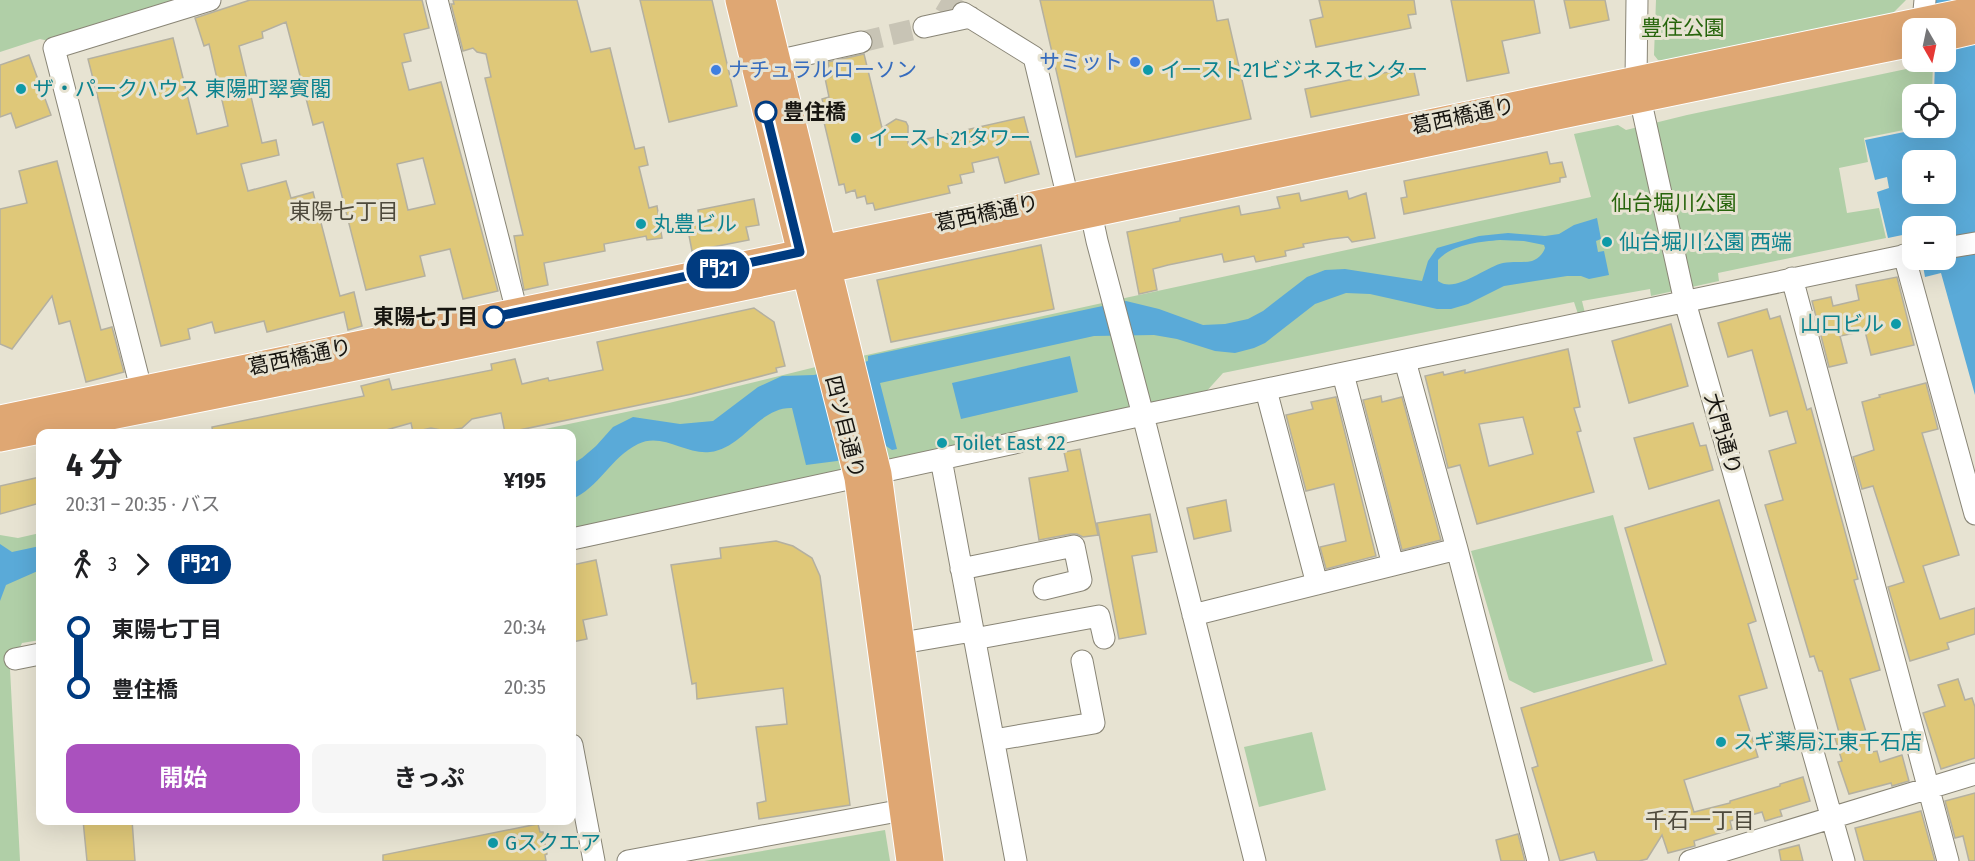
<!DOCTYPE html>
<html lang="ja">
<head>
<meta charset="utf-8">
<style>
  :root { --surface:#fff; --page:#f6f6f6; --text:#202124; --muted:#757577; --accent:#aa51be }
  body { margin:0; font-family:"Fira Sans Condensed","Noto Sans JP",sans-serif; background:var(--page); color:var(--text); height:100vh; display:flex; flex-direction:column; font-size:22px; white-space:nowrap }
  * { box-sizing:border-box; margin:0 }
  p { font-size:20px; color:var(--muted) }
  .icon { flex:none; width:33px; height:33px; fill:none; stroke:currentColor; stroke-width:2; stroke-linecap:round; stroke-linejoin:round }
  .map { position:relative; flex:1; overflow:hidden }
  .sheet { position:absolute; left:36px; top:429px; width:540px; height:396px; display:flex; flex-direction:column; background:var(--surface); border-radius:12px; box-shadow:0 6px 24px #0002 }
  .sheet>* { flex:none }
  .badge { padding:0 12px; border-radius:20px; font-size:21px; line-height:39px }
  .needle { width:39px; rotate:171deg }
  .buttons { position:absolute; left:1902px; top:18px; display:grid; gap:12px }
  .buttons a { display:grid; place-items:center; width:54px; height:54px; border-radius:12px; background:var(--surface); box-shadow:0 6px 24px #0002; font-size:30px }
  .map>.badge { position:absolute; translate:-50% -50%; box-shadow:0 0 0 3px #fff }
  .legs { display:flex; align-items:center; gap:9px; height:66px; padding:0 30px; font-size:20px }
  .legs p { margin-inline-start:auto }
  .head { display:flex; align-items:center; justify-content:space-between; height:102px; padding:0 30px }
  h1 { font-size:33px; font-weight:700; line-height:45px }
  .primary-button { display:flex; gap:12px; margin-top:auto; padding:12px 30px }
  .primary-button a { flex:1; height:69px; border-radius:12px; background:var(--accent); color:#fff; font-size:24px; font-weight:700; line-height:69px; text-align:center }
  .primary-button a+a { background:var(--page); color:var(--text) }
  ul { padding:0 30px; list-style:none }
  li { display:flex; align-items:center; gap:21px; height:60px; font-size:22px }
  li i { display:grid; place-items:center; width:9px; height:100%; margin:0 8px; background:currentColor }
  li i::after { content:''; width:15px; height:15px; margin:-8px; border:4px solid; border-radius:50%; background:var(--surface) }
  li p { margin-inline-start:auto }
  li:first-child i { background:linear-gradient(#0000 50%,currentColor 0) }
  li:last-child i { background:linear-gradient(currentColor 50%,#0000 0) }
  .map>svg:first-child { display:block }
  .green { fill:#b0cfa7 }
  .water { fill:#5aaad8; fill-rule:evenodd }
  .building { fill:#dfc879; stroke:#b4b0a0; stroke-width:1.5; fill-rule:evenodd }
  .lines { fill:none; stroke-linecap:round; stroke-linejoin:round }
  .minor-tunnel { stroke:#c8c4b5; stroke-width:21; stroke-dasharray:21 10; stroke-linecap:butt }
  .minor-casing { stroke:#898576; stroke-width:23 }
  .major-casing { stroke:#fff; stroke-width:29 }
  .minor { stroke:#fff; stroke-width:21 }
  .major { stroke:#dfa773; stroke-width:27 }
  .line-1-casing { stroke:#fff; stroke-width:14 }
  .line-1 { stroke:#003b80; stroke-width:9 }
  .shop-dot { fill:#3f7fe0; stroke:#e7e3d2; stroke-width:2 }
  .culture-dot { fill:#0f9aa8; stroke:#e7e3d2; stroke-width:2 }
  .stop-1-dot { fill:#fff; stroke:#003b80; stroke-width:3 }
  .labels { text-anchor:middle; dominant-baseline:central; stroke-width:6; stroke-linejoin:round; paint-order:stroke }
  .park-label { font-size:21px; fill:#27650c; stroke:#e7e3d2 }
  .shop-label { font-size:21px; fill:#366cbe; stroke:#e7e3d2; text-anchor:end }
  .culture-label { font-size:21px; fill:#0d838f; stroke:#e7e3d2; text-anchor:start }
  .stop-label { font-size:21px; font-weight:bold; fill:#171510; stroke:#e7e3d2; text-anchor:start }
  .street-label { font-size:21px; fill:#171510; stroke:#e7e3d2 }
  .neighbourhood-label { font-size:22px; fill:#4e4a3c; stroke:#e7e3d2 }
</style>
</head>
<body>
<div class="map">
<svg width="1975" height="861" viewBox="0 0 1975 861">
  <rect width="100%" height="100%" fill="#e7e3d2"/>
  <path class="green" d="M0,0H191L53,42L40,39L0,52Z
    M1656,0H1906L1892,14L1663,61L1658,60L1654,55Z
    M1920,62H1933L1932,94H1912V128H1914L1864,138L1868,162L1839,168L1847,213L1879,208L1886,238L1718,273L1719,281L1651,296L1650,289L1582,301L1585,313L1578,314L1574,302L1223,373L1204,394L898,457L765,489L572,531V434H521L669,403L844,360L1125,298L1591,197L1574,134L1618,125L1626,130L1687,115L1911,68L1914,63Z
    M1613,515L1653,661L1534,693L1509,680L1471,551Z
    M40,533V640L22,643L10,669L20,861H0V535L18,538Z
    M1312,732L1326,790L1259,807L1244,747Z
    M885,830L890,861H704Z"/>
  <path class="water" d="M1936,0H1975V395L1941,273L1925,277L1922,260H1946V226H1912V233L1888,238L1877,192L1889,188L1887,177L1875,180L1865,140L1924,128H1946V94H1934L1935,62H1946V28H1935ZM1912,160H1946V194H1912Z
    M1597,218L1601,239L1596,241L1598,252L1604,251L1609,275L1589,279L1581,276H1567L1504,286L1468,304L1451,309H1437L1370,294L1346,293L1315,304L1265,343L1254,348L1235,353L1215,351L1177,339L1154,335L1094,336L880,383L897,449L892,450L886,446L837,461L806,465L792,408C759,407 743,448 710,452C686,455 662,432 638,444C611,457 599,488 572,499V464L582,458L596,446L613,427L633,417L680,424L713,421L758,387L782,376L814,375L868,361V356L1126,301L1159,309L1203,325L1225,324L1248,319L1263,311L1307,277L1325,270L1345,269L1422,281L1428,261L1437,248L1479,236L1508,233L1545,236L1559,234L1574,225ZM1500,240L1524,241L1544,245L1545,248C1543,254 1538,259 1532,261C1523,263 1512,261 1503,263C1485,267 1455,294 1438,281V260C1453,244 1479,242 1500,240Z
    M1070,356L1078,392L961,419L952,383Z
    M0,544L12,552L40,546V570L6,585L0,601Z"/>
  <path class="building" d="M250,0H422L429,28L404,34L411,61L402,63L409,90L441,82L498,291L463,299L450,249L420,256L425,276L366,290L323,122L313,125L286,22L262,32L263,38L239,46L262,143L276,140L279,155L241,164L248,191L286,181L291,198L313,192L340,296L354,292L362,326L348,330L344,312L267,332L264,321L215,333L212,322L188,329L190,339L161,346L88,59L173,38L197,134L228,126L209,44L204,46L195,18ZM423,158L435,204L408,210L397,164Z
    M453,0H577L591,52L610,48L635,149L644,147L648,165L639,167L649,208L657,206L662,238L647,240L646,236L604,244L605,251L544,263L548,285L524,290L514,236L523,235L485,78L491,77L486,54L477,52L473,48L463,51L451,4H454Z
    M640,0H712L737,106L669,122Z
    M1040,0H1213L1217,21L1228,19L1251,119L1076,157Z
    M1319,0H1414L1416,14L1408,15L1411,28L1316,47L1310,20L1323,17Z
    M1451,0H1534L1540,33L1502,41L1509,73L1467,81Z
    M1564,0H1605L1609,20L1570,28Z
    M864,54L882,128L896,119L906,122L908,126V143L1024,117L1039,174L1005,183L998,157L972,163L974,172L960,175L962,183L948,186L950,193L875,210L873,203L867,204L865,196L857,198L855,190L846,193L844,184L839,185L823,118L827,117L822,99L829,97L825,78L831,77L828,62Z
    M29,55L51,115L16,128L11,113L0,117V65Z
    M1413,67L1419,95L1311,117L1305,89Z
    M1547,152L1550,164L1562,162L1566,177L1560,178V182L1404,214L1401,198L1407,197L1404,181Z
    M57,161L101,330L112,327L124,372L86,382L70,321L59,324L52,296L12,349L0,344V209L27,203L19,171Z
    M1347,191L1349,199L1366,193L1375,238L1352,242L1348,237L1331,239L1303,244L1304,247L1285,251L1286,256L1256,262L1254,256L1224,262L1222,254L1168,265L1153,269L1157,290L1139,294L1127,232L1180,221V218L1239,206L1241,215L1280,208L1277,197L1299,193L1301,201Z
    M754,199L759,225L746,227L749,240L692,251L687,225L700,223L698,210Z
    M1041,245L1054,309L891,342L877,280Z
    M1897,277L1914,345L1871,355L1865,331L1840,336L1847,363L1829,367L1812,301L1831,297L1833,306L1859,300L1856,285Z
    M754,308L774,322L785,366L776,368L777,372L692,394L505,433L501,413L472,419L462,428L446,431L431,428L413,432L411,423L372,434H213L212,427L364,396L361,386L389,379L392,390L492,370L491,364L515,359L522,384L548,378L549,381L603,370L597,342Z
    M1767,309L1770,319L1780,316L1807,410L1811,408L1858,579L1854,580L1880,670L1850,679L1872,752L1877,751L1880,762L1902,755L1909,781L1892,786L1891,783L1849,794L1838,762L1842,761L1835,738L1840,736L1822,671H1819L1814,656L1810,657L1765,505L1783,500L1769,451L1796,443L1787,411L1770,416L1752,350L1728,357L1718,323Z
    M1671,324L1688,386L1629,403L1612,341Z
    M1568,349L1580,407L1574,408L1581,431L1577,432L1594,492L1477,524L1460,465L1448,468L1425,376L1443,372L1444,375L1465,370V373ZM1523,417L1533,454L1489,466L1479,424Z
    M1926,383L1938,429L1922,433L1959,555L1923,566L1940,619L1975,608V634L1947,643L1949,649L1910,661L1888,587L1904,582L1873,486L1862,489L1853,457L1874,450L1862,402L1880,397L1879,395Z
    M1381,396L1382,402L1402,397L1441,540L1402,550L1363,400Z
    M1336,397L1376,556L1326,569L1320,547L1346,541L1334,484L1306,491L1286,415L1313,409L1311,402Z
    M1693,423L1700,446L1706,445L1713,470L1649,489L1634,438Z
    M1080,449L1098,535L1083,537L1077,534H1071L1039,540L1029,478L1068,471L1064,452Z
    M40,477V503L0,514V486Z
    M1226,500L1231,531L1194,539L1187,508Z
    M1719,500L1756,621L1748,624L1767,688L1739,696L1758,757L1684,780L1694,812L1730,803V801L1780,786V784L1803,777L1810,801L1780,810L1782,816L1765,821L1762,812L1730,821L1732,829L1694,841L1695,846L1668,853L1662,835L1647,859L1639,861H1597L1594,852L1560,861L1532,768L1538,766L1521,708L1666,664L1625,528Z
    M1150,514L1157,552L1132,556L1146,634L1119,639L1097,523Z
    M776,541L793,546L812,558L820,576L850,805L759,819L757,803L766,801L756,727L787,724L783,688L697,699L696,683L692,684L671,565L721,558L720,548Z
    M596,560L607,615L583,620L587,639L572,642V565Z
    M1958,679L1965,700L1972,698L1975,707V758L1941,769L1923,713L1945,706L1938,685Z
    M1975,793V861H1969L1963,836L1955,838L1945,801Z
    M1921,811L1935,861H1864L1855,828Z
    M83,820H132L135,861H87Z
    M538,824L540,832H543L547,854L545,855L546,861H383V855Z
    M1518,834L1525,861H1501L1496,840Z
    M1799,845L1803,861H1781L1779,850Z"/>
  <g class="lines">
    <path class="minor-tunnel" d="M941,0L963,13
      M861,42L924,27"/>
    <g class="minor-casing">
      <path id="minor" d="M437,0L517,312
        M1637,0L1636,80L1685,302L1844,861
        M963,13L1034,57L1065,186
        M1923,21L1925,0
        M924,27L970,17
        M790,58L861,42
        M1088,199L1097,241L1143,415L1255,861
        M1946,248L1975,243
        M1904,255L1975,514
        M1792,278L1948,861
        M1405,361L1457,549L1538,861
        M1343,374L1393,565
        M1266,390L1317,584
        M145,404L54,48L210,0
        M941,459L1016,861
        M572,539L1143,415L1912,254
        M961,569L1074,546L1081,580L1044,589
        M1193,615L1457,549
        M974,639L1099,616L1104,638
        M902,643L972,631
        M15,659L40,654
        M994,740L1094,723L1082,661
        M572,745L594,861
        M628,861L903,810
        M1690,861L1975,774"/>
    </g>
    <g class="major-casing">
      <path id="major" d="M739,0L806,274L858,478L910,861
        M762,0L878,474L930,861
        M1946,37L1975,30
        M0,419L1975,10
        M0,438C639,313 1274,172 1912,43"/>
    </g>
    <use href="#minor" class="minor"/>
    <use href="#major" class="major"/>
  </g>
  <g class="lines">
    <g class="line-1-casing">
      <path id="line-1" d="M494,317L800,252L766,112"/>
    </g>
    <use href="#line-1" class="line-1"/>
  </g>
  <g class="shop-dot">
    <circle cx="1135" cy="62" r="6"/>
    <circle cx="716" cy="70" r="6"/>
  </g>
  <g class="culture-dot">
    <circle cx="1148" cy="70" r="6"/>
    <circle cx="21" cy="89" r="6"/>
    <circle cx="856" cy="138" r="6"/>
    <circle cx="641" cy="224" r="6"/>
    <circle cx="1607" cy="242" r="6"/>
    <circle cx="1896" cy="324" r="6"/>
    <circle cx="942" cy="443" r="6"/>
    <circle cx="1721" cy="742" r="6"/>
    <circle cx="493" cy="843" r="6"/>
  </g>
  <g class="stop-1-dot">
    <circle cx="766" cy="112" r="10"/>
    <circle cx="494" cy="317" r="10"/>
  </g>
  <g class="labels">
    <g class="park-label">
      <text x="1683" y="28">豊住公園</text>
      <text x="1674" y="203">仙台堀川公園</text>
    </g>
    <g class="shop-label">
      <text x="1123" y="62">サミット</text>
      <text x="728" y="70" text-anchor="start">ナチュラルローソン</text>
    </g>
    <g class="culture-label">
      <text x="1160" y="70">イースト21ビジネスセンター</text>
      <text x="33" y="89">ザ・パークハウス 東陽町翠賓閣</text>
      <text x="868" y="138">イースト21タワー</text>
      <text x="653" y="224">丸豊ビル</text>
      <text x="1619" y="242">仙台堀川公園 西端</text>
      <text x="1884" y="324" text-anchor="end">山口ビル</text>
      <text x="954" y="443">Toilet East 22</text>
      <text x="1733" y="742">スギ薬局江東千石店</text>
      <text x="505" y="843">Gスクエア</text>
    </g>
    <g class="stop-label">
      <text x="783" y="112">豊住橋</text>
      <text x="478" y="317" text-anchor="end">東陽七丁目</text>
    </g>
    <g class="street-label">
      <text transform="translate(1463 116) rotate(-12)">葛西橋通り</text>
      <text transform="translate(987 213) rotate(-12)">葛西橋通り</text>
      <text transform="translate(300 357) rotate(-12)">葛西橋通り</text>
      <text transform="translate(845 427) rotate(76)">四ツ目通り</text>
      <text transform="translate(1723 434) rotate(74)">大門通り</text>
    </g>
    <g class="neighbourhood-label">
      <text x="344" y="211">東陽七丁目</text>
      <text x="1700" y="820">千石一丁目</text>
    </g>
  </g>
</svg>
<div class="buttons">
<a><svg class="needle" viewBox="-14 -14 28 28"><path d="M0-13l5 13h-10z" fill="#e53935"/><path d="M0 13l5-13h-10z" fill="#757577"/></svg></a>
<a><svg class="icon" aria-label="locate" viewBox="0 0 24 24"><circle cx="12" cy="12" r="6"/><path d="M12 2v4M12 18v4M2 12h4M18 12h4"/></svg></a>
<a>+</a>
<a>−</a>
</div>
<b class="badge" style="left:718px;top:269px;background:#003b80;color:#fff">門21</b>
<section class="sheet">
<div class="head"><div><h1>4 分</h1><p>20:31 – 20:35 · バス</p></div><b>¥195</b></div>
<div class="legs"><svg class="icon" aria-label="walk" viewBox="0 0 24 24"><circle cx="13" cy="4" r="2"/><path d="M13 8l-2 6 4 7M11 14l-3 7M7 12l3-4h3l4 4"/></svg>3<svg class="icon" aria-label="forward" viewBox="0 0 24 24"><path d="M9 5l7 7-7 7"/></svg><b class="badge" style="background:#003b80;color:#fff">門21</b></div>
<ul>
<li><i style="color:#003b80"></i><b>東陽七丁目</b><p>20:34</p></li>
<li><i style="color:#003b80"></i><b>豊住橋</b><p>20:35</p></li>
</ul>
<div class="primary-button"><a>開始</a><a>きっぷ</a></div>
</section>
</div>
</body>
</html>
